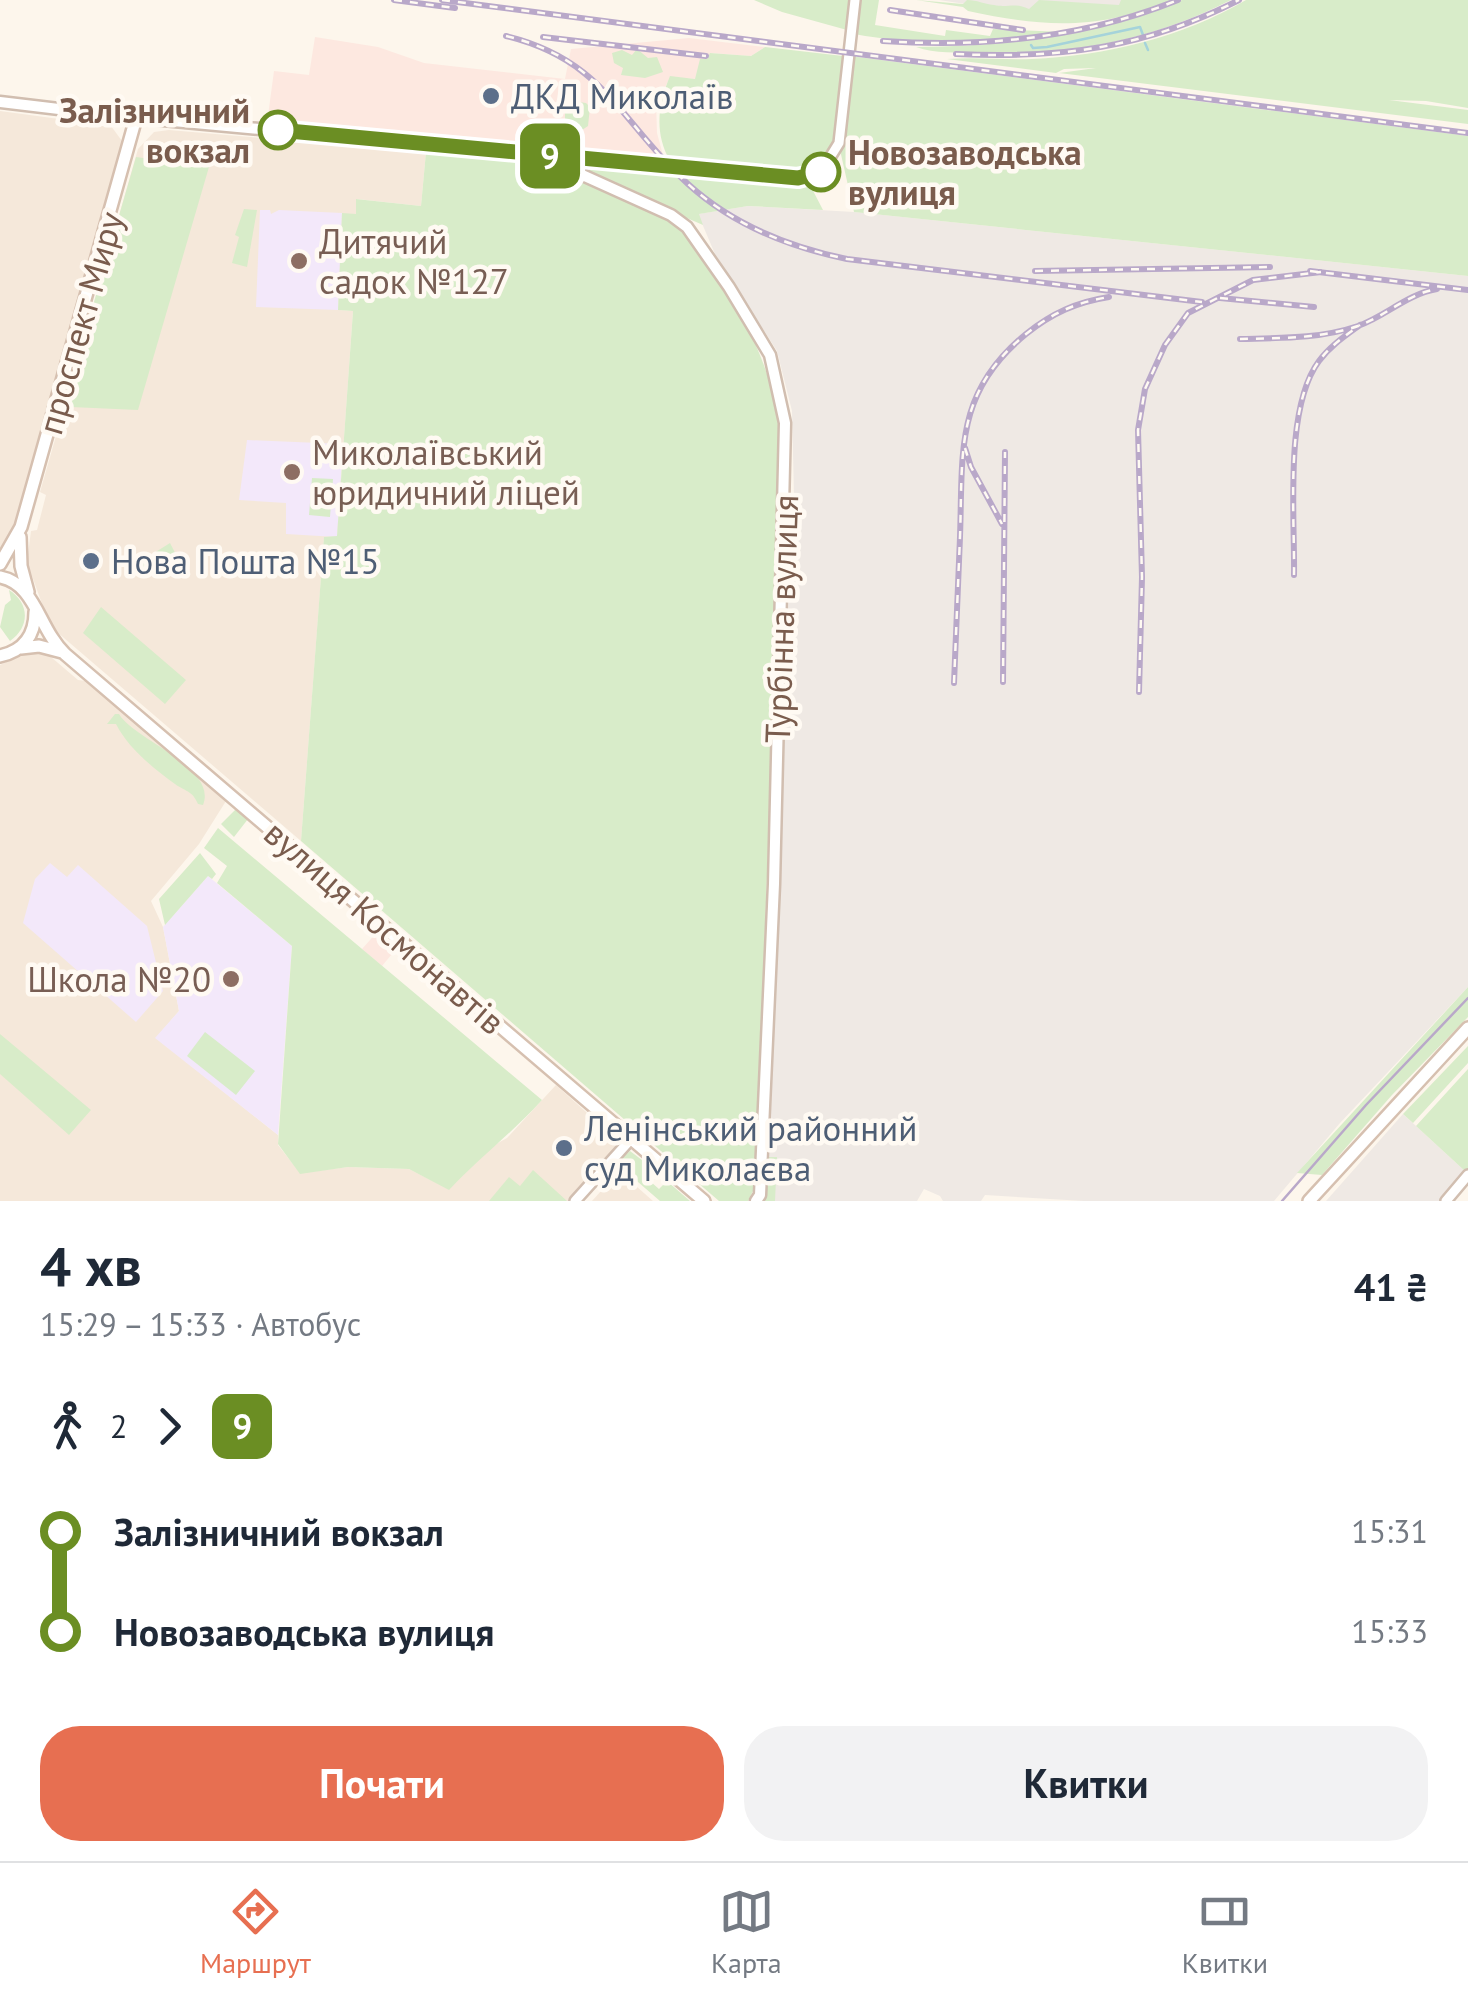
<!DOCTYPE html>
<html lang="uk">
<head>
<meta charset="utf-8">
<style>
  :root { --surface:#fff; --page:#f2f2f3; --text:#1f2937; --muted:#747a83; --line:#e0e1e3; --accent:#e76f51 }
  body { margin:0; font-family:"PT Sans",sans-serif; background:var(--page); color:var(--text); height:100vh; display:flex; flex-direction:column; font-size:38px; white-space:nowrap }
  * { box-sizing:border-box; margin:0 }
  p { font-size:32px; color:var(--muted) }
  .icon { flex:none; width:55px; height:55px; fill:none; stroke:currentColor; stroke-width:2; stroke-linecap:round; stroke-linejoin:round }
  .map { position:relative; height:1201px; overflow:hidden }
  .sheet { display:flex; flex-direction:column; background:var(--surface); flex:1 }
  .sheet>* { flex:none }
  .badge { padding:0 20px; border-radius:15px; font-size:35px; line-height:65px }
  .map>.badge { position:absolute; translate:-50% -50%; box-shadow:0 0 0 5px #fff }
  .legs { display:flex; align-items:center; gap:15px; height:110px; padding:0 40px; font-size:32px }
  .legs p { margin-inline-start:auto }
  .head { display:flex; align-items:center; justify-content:space-between; height:170px; padding:0 40px }
  h1 { font-size:55px; font-weight:700; line-height:75px }
  .button { display:flex; gap:20px; margin-top:auto; padding:20px 40px }
  .button a { flex:1; height:115px; border-radius:40px; background:var(--accent); color:#fff; font-size:40px; font-weight:700; line-height:115px; text-align:center }
  .button a+a { background:var(--page); color:var(--text) }
  ul { padding:0 40px; list-style:none }
  li { display:flex; align-items:center; gap:35px; height:100px; font-size:38px }
  li i { display:grid; place-items:center; width:15px; height:100%; margin:0 12px; background:currentColor }
  li i::after { content:''; width:25px; height:25px; margin:-12px; border:8px solid; border-radius:50%; background:var(--surface) }
  li p { margin-inline-start:auto }
  li:first-child i { background:linear-gradient(#0000 50%,currentColor 0) }
  li:last-child i { background:linear-gradient(currentColor 50%,#0000 0) }
  .dock { display:flex; justify-content:space-around; align-items:center; height:140px; border-top:2px solid var(--line); background:var(--surface); font-size:28px; color:var(--muted) }
  .dock a { display:grid; justify-items:center; gap:5px }
  .dock .selected { color:var(--accent) }
  .map>svg:first-child { display:block }
  .residential { fill:#f5e8da }
  .commercial { fill:#fde8e0 }
  .industrial { fill:#efe9e4 }
  .education { fill:#f3e8fa }
  .green { fill:#d8ecc9 }
  .lines { fill:none; stroke-linecap:round; stroke-linejoin:round }
  .stream { stroke:#a5d3da; stroke-width:2.5 }
  .minor-casing { stroke:#d1beb0; stroke-width:14 }
  .tertiary-casing { stroke:#d1beb0; stroke-width:15 }
  .secondary-casing { stroke:#d6c0b0; stroke-width:16 }
  .minor { stroke:#fff; stroke-width:9 }
  .tertiary { stroke:#fff; stroke-width:10 }
  .secondary { stroke:#fff; stroke-width:11 }
  .tram { stroke:#b9a8c9; stroke-width:2.5 }
  .rail-casing { stroke:#b9a8c9; stroke-width:6 }
  .rail { stroke:#fffaf3; stroke-width:2.5; stroke-dasharray:8; stroke-linecap:butt }
  .line-1-casing { stroke:#fff; stroke-width:22 }
  .line-1 { stroke:#6b8e23; stroke-width:15 }
  .service-dot { fill:#5c6f8a; stroke:#fffaf3; stroke-width:4 }
  .stop-1-dot { fill:#fff; stroke:#6b8e23; stroke-width:5 }
  .education-dot { fill:#8d6e63; stroke:#fffaf3; stroke-width:4 }
  .labels { text-anchor:middle; dominant-baseline:central; stroke-width:9; stroke-linejoin:round; paint-order:stroke }
  .service-label { font-size:35px; fill:#4e5e75; stroke:#fffaf3; text-anchor:start }
  .stop-label { font-size:35px; font-weight:bold; fill:#7a5c4d; stroke:#fffaf3; text-anchor:end }
  .education-label { font-size:35px; fill:#785e54; stroke:#fffaf3; text-anchor:start }
  .street-label { font-size:35px; fill:#7a5c4d; stroke:#fffaf3 }
</style>
</head>
<body>
<div class="map">
<svg width="1468" height="1201" viewBox="0 0 1468 1201">
  <rect width="100%" height="100%" fill="#fdf6ec"/>
  <path class="residential" d="M0,111L111,126L122,141L123,151L21,509L6,542L0,549Z
    M169,130L426,152L421,206L357,199L356,214H342L338,310L353,311L337,537L324,538L301,841L50,626L27,562L31,531L37,530L46,495L40,492L138,149L154,132Z
    M39,652L51,657L78,680L86,681L226,801L199,844L151,901L163,927L179,1011L156,1038L278,1135V1145L300,1173L348,1167L409,1169L449,1189L487,1149L507,1138L556,1085L615,1138L618,1145L572,1201H0V665L23,654Z
    M619,1171L653,1201H592Z"/>
  <path class="commercial" d="M315,37L378,47L424,63L565,79L571,49L689,38L765,47L751,56L711,53L696,79L670,77L660,98L656,100L657,133L663,155L660,160L267,123L274,71L309,75Z
    M378,931L397,948L382,966L362,949Z"/>
  <path class="industrial" d="M939,0H1147L1095,14H1031Z
    M748,206L854,212L1468,276V987L1340,1123L1274,1201H1084L985,1195L981,1201H943L940,1196L924,1189L917,1201H768L784,689L794,496L792,411L777,351L715,254L698,214Z
    M1403,1114L1466,1172L1441,1201H1326Z"/>
  <path class="education" d="M260,210H270L271,214L279,210L342,213L338,310L256,307Z
    M247,440L343,444L337,537L286,534V503L239,500Z
    M50,863L67,877L78,865L147,926L163,991L136,1022L23,923L35,879Z
    M208,876L292,946L278,1135L155,1038L179,1011L163,927Z"/>
  <path class="green" d="M754,0H853L847,30L782,12Z
    M859,0H879L875,25L945,36L946,30L990,36L993,29L1064,32C994,42 924,47 854,34Z
    M916,0L963,4L967,0C978,0 983,4 994,5C1008,8 1015,2 1029,9L1039,0L1119,5L1121,0H1174C1097,30 1047,28 968,11L963,7Z
    M1182,0H1231C1151,41 1067,56 977,53C958,52 935,54 916,47C1008,47 1097,34 1182,0Z
    M1246,0H1468V108L1426,101L1389,100L1468,110V124L1059,73L1096,68L1064,69L1056,73L947,59C975,57 1004,60 1032,59C1105,56 1183,37 1246,0Z
    M765,47L843,56C840,95 849,165 798,174L670,161C654,133 658,104 670,76L695,79L700,59H707L710,53L751,56Z
    M637,49L648,58L657,57L663,72L645,78L621,75L623,68L614,63L612,53L622,50L632,55Z
    M850,56L1468,136V276L854,212L840,150Z
    M572,101L586,103L590,107L588,126L579,132L565,126V106Z
    M426,152L542,165L669,219C688,234 700,253 713,273C760,340 775,380 783,461L755,1187L748,1201H719L301,841L324,537L337,536L353,311L338,310L342,213L356,214V199L421,206Z
    M136,157L209,167L138,410L71,407L65,402Z
    M593,165L809,183L823,210L748,206L699,214L703,225L590,176L588,170Z
    M244,209L257,210L247,267L232,263L239,237L235,235Z
    M312,478L333,479L330,517L309,515Z
    M170,543L185,572L134,573L138,568L135,565Z
    M9,590C30,603 30,627 10,641L0,627L5,605L11,600Z
    M101,607L186,680L165,704L83,633Z
    M115,714H119C134,740 218,767 203,805L198,804C192,790 186,792 175,784C153,768 128,748 116,724H107Z
    M236,809L248,819L234,837L221,824Z
    M218,828L542,1100C512,1133 479,1158 449,1190L409,1169L348,1167L300,1174L278,1144L292,946L217,883L227,866L204,848Z
    M200,853L216,874L212,879L208,876L165,925L159,899Z
    M1468,987V1017L1392,1095L1322,1175L1297,1173Z
    M205,1032L255,1071L236,1095L187,1056Z
    M0,1034L91,1110L69,1135L0,1074Z
    M1468,1046V1063L1413,1123L1403,1114Z
    M1468,1069V1170L1466,1172L1416,1126Z
    M630,1151L650,1166L643,1175L659,1189L667,1181L690,1201H660L616,1163Z
    M766,1157H777L775,1201H764Z
    M533,1170L567,1201H489L509,1177L520,1186Z"/>
  <g class="lines">
    <path class="stream" d="M1145,43L1148,50
      M1031,45L1033,48L1047,47L1140,27L1143,35"/>
    <g class="minor-casing">
      <path id="minor" d="M544,156L798,178L821,172L839,143L855,0
        M575,1201L631,1139
        M1446,1201L1468,1175"/>
    </g>
    <g class="tertiary-casing">
      <path id="tertiary" d="M0,102L109,115L538,155L671,215L687,227L729,287L770,355L785,423L774,884L760,1195L756,1201"/>
    </g>
    <g class="secondary-casing">
      <path id="secondary" d="M20,537L21,566L28,592
        M0,564L21,527L136,118
        M0,577C36,584 38,628 65,654L704,1201
        M21,648L39,646L62,652
        M0,656C23,651 35,636 35,612
        M1309,1201L1468,1028"/>
    </g>
    <use href="#minor" class="minor"/>
    <use href="#tertiary" class="tertiary"/>
    <use href="#secondary" class="secondary"/>
    <path class="tram" d="M1282,1201L1366,1105L1468,998"/>
    <g class="rail-casing">
      <path id="rail" d="M394,0L455,8
        M442,0L1468,133
        M890,10L1023,30
        M506,36C605,60 620,122 688,184C733,225 789,247 847,259L1202,302
        M543,37L706,56
        M883,41C984,48 1084,38 1178,0
        M956,54C1061,59 1145,48 1239,0
        M1035,271L1270,267
        M1310,271L1468,290
        M1220,298L1314,307
        M1240,339C1279,338 1320,339 1358,326C1386,316 1407,294 1437,289
        M965,448L971,467L1002,524
        M1294,575C1295,517 1284,408 1319,361C1330,346 1345,336 1360,325
        M1003,682L1005,452
        M954,683C956,634 958,585 960,537C963,452 954,393 1026,334C1052,313 1077,302 1109,297
        M1139,692L1142,577L1138,430L1145,389L1165,345L1188,313L1253,280L1321,272"/>
    </g>
    <use href="#rail" class="rail"/>
  </g>
  <g class="lines">
    <g class="line-1-casing">
      <path id="line-1" d="M278,130L798,178L821,172"/>
    </g>
    <use href="#line-1" class="line-1"/>
  </g>
  <g class="service-dot">
    <circle cx="491" cy="96" r="10"/>
    <circle cx="91" cy="561" r="10"/>
    <circle cx="564" cy="1148" r="10"/>
  </g>
  <g class="stop-1-dot">
    <circle cx="278" cy="130" r="18"/>
    <circle cx="821" cy="172" r="18"/>
  </g>
  <g class="education-dot">
    <circle cx="299" cy="261" r="10"/>
    <circle cx="292" cy="472" r="10"/>
    <circle cx="231" cy="979" r="10"/>
  </g>
  <g class="labels">
    <g class="service-label">
      <text x="511" y="96">ДКД Миколаїв</text>
      <text x="111" y="561">Нова Пошта №15</text>
      <text x="584" y="1128">Ленінський районний<tspan x="584" dy="40">суд Миколаєва</tspan></text>
    </g>
    <g class="stop-label">
      <text x="250" y="110">Залізничний<tspan x="250" dy="40">вокзал</tspan></text>
      <text x="848" y="152" text-anchor="start">Новозаводська<tspan x="848" dy="40">вулиця</tspan></text>
    </g>
    <g class="education-label">
      <text x="319" y="241">Дитячий<tspan x="319" dy="40">садок №127</tspan></text>
      <text x="312" y="452">Миколаївський<tspan x="312" dy="40">юридичний ліцей</tspan></text>
      <text x="211" y="979" text-anchor="end">Школа №20</text>
    </g>
    <g class="street-label">
      <text transform="translate(80 323) rotate(-74)">проспект Миру</text>
      <text transform="translate(781 619) rotate(-88)">Турбінна вулиця</text>
      <text transform="translate(385 927) rotate(41)">вулиця Космонавтів</text>
    </g>
  </g>
</svg>
<b class="badge" style="left:550px;top:156px;background:#6b8e23;color:#fff">9</b>
</div>
<section class="sheet">
<div class="head"><div><h1>4 хв</h1><p>15:29 – 15:33 · Автобус</p></div><b>41 ₴</b></div>
<div class="legs"><svg class="icon" aria-label="walk" viewBox="0 0 24 24"><circle cx="13" cy="4" r="2"/><path d="M13 8l-2 6 4 7M11 14l-3 7M7 12l3-4h3l4 4"/></svg>2<svg class="icon" aria-label="forward" viewBox="0 0 24 24"><path d="M9 5l7 7-7 7"/></svg><b class="badge" style="background:#6b8e23;color:#fff">9</b></div>
<ul>
<li><i style="color:#6b8e23"></i><b>Залізничний вокзал</b><p>15:31</p></li>
<li><i style="color:#6b8e23"></i><b>Новозаводська вулиця</b><p>15:33</p></li>
</ul>
<div class="button"><a>Почати</a><a>Квитки</a></div>
</section>
<nav class="dock">
<a class="selected"><svg class="icon" aria-label="directions" viewBox="0 0 24 24"><path d="M12 3l9 9-9 9-9-9zM9 14v-3h6M13 9l2 2-2 2"/></svg>Маршрут</a>
<a><svg class="icon" aria-label="map" viewBox="0 0 24 24"><path d="M3 6l6-2 6 2 6-2v14l-6 2-6-2-6 2zM9 4v14M15 6v14"/></svg>Карта</a>
<a><svg class="icon" aria-label="tickets" viewBox="0 0 24 24"><path d="M3 7h18v10H3zM15 7v10"/></svg>Квитки</a>
</nav>
</body>
</html>
